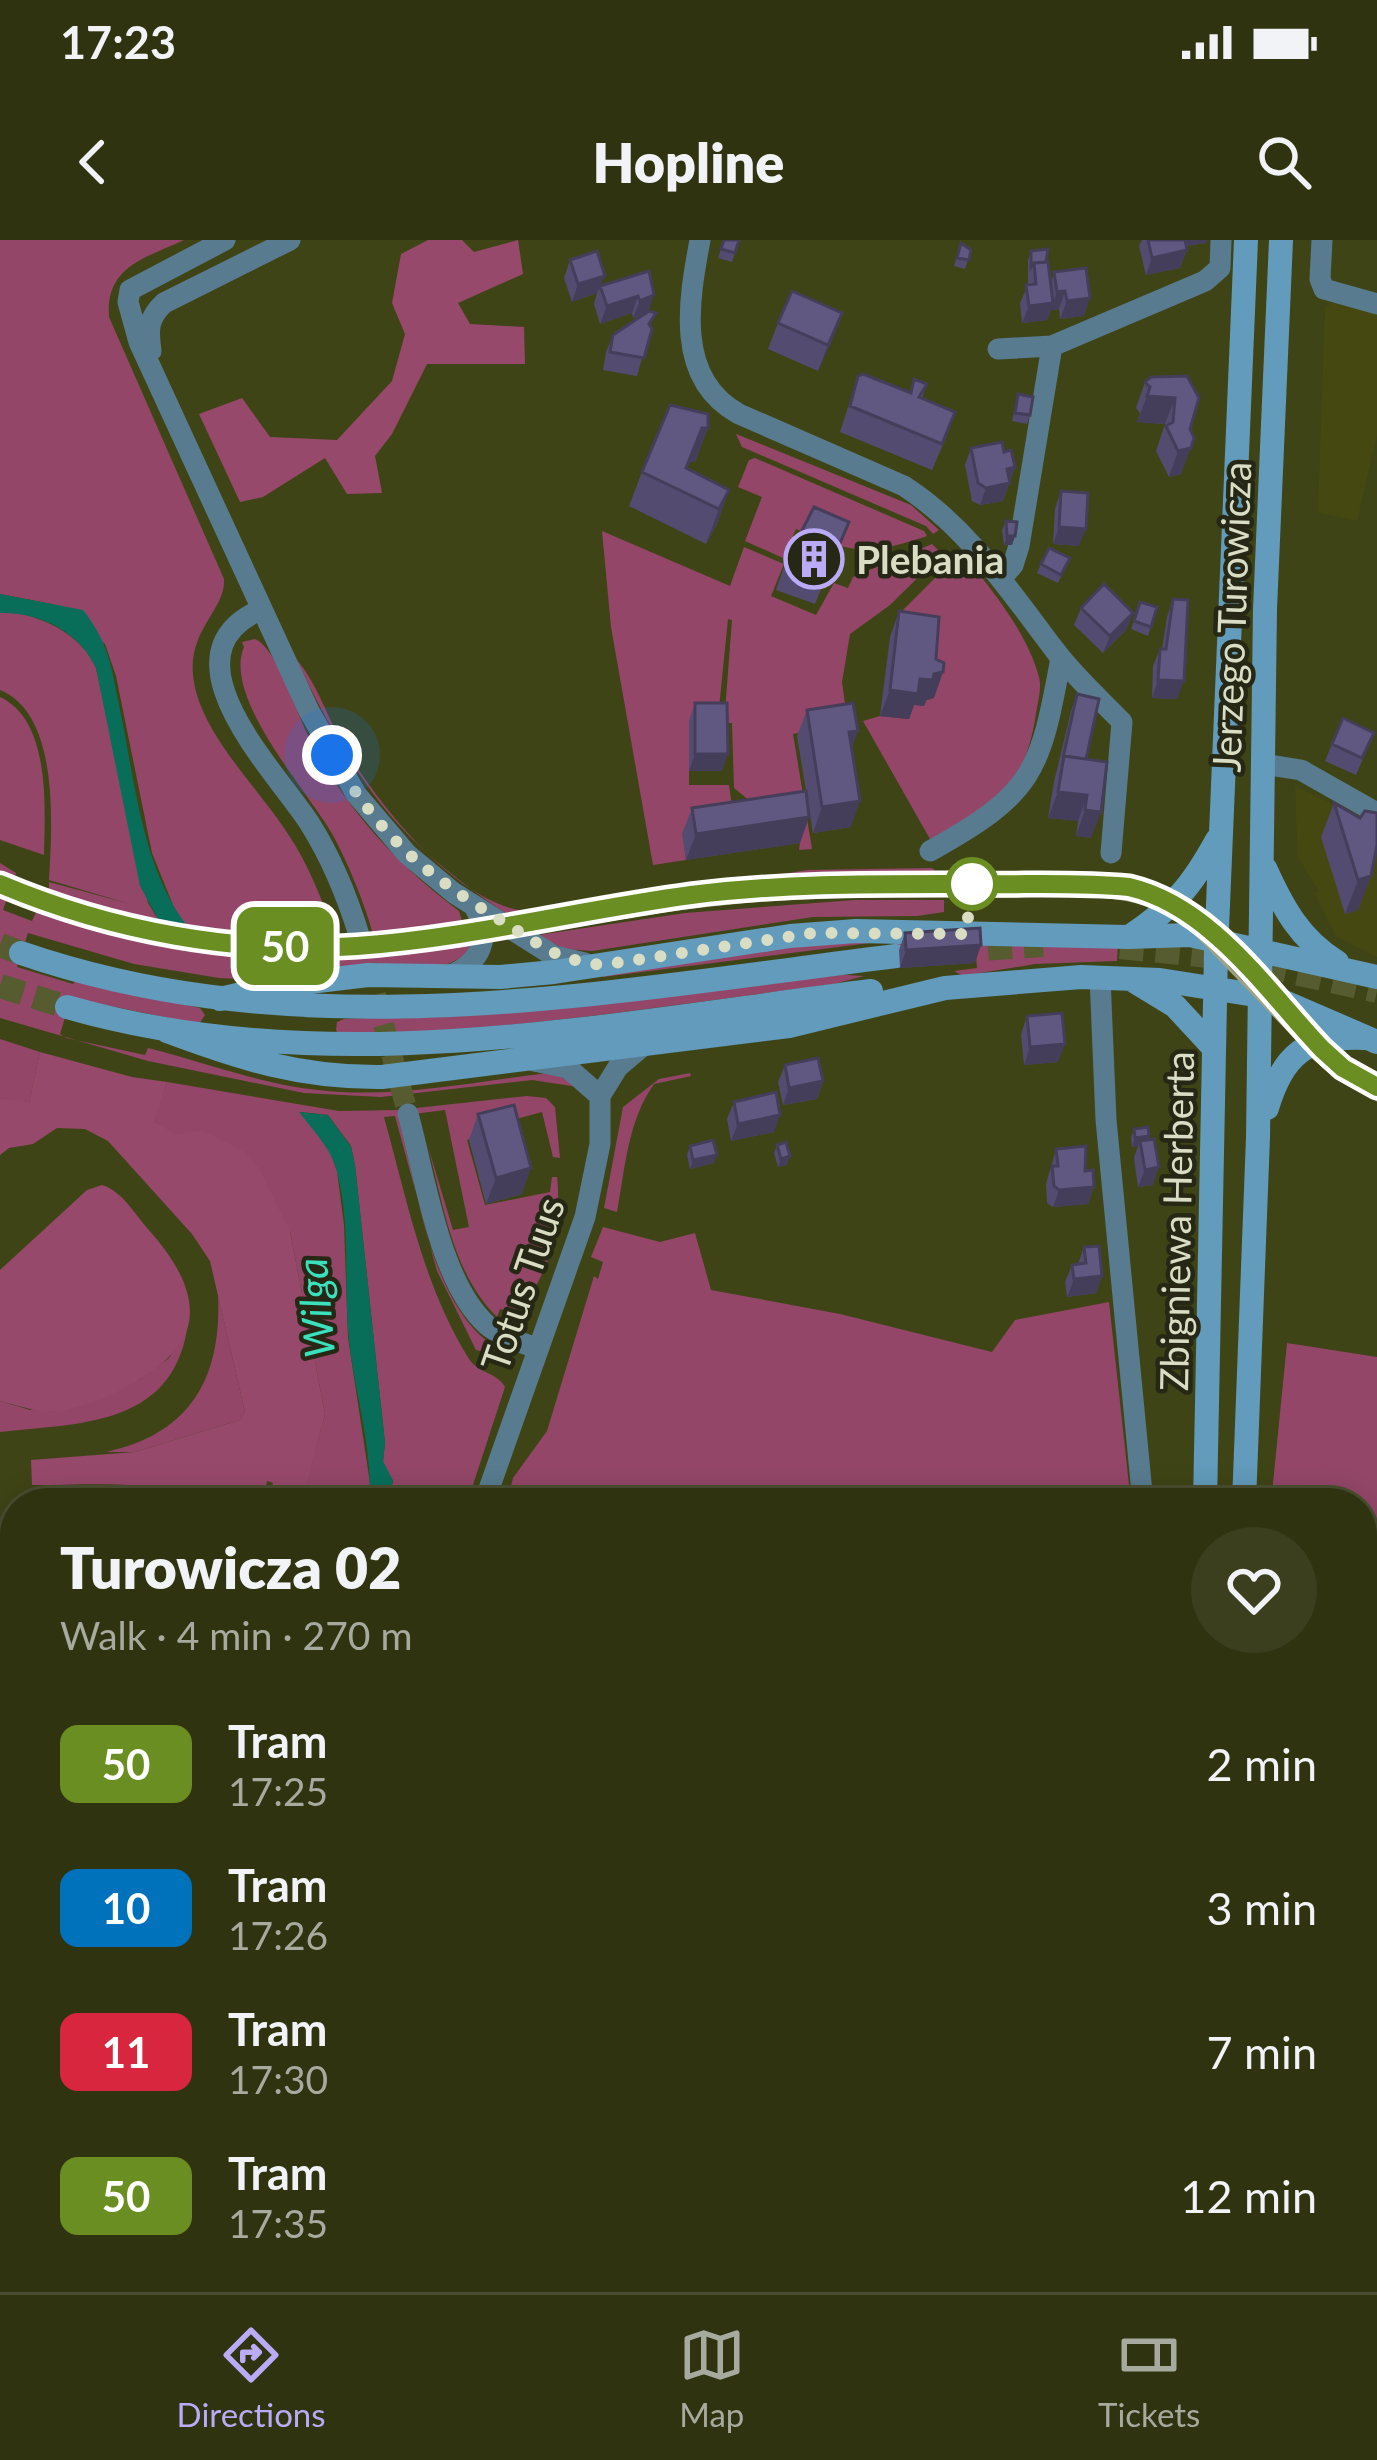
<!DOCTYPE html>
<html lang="en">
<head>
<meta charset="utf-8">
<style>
  :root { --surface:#2f3310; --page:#3b3f1e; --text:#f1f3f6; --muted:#a7aa9f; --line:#4a4e30; --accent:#bbaaf6 }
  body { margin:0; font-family:Lato,sans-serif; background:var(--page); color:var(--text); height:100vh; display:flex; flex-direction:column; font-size:45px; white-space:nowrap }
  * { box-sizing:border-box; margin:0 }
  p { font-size:39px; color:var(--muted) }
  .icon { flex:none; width:66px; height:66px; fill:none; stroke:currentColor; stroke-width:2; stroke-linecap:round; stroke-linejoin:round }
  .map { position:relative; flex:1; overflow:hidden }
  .drawer { position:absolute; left:0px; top:1248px; width:1377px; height:804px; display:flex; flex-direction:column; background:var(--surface); border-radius:48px 48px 0 0; box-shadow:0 6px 30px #0003,0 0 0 3px var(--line) }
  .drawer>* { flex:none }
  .badge { padding:0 24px; border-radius:18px; font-size:42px; line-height:78px }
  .you { position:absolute; width:60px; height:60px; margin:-30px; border:9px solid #fff; border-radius:50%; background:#1a73e8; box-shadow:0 0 0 18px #1a73e833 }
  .map>.badge { position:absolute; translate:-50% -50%; box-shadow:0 0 0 6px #fff }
  .round { display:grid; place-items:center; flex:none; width:126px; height:126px; border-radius:63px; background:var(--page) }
  .summary { display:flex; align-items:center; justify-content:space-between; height:204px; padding:0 60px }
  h1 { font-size:57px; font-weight:800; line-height:90px }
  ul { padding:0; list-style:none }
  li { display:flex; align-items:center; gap:36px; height:144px; padding:0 60px }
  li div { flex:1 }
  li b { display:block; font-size:45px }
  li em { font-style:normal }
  li .badge { min-width:132px; font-weight:700; text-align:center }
  .status { display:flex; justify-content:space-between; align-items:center; height:84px; padding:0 60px; background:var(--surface); direction:ltr }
  .status svg { height:33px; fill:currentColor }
  header { display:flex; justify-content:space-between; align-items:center; height:156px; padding:0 60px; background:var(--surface); font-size:54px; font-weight:800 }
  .dock { display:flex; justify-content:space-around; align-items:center; height:168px; border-top:3px solid var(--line); background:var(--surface); font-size:33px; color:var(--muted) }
  .dock a { display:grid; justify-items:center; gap:6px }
  .dock .selected { color:var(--accent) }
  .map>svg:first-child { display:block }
  .built { fill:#454911 }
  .green { fill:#934668 }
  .forest { fill:#97496b }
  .water { fill:#086e5a }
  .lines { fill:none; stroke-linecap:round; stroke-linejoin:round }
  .street-tunnel { stroke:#565b30; stroke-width:21; stroke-dasharray:21 10; stroke-linecap:butt }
  .secondary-tunnel { stroke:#565b30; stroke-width:24; stroke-dasharray:24 12; stroke-linecap:butt }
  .street { stroke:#587b8f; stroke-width:21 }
  .secondary { stroke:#629bbb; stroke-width:24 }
  .tram { stroke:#9fa382; stroke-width:3 }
  .wall { fill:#534c70 }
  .shaded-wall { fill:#443e5b }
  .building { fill:#615882; stroke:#443e5b; stroke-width:3 }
  .line-casing { stroke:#fff; stroke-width:27 }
  .line { stroke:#6b8e23; stroke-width:18 }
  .walk { stroke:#d9ddc4; stroke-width:12; stroke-dasharray:0 21.6 }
  .stop-dot { fill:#fff; stroke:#6b8e23; stroke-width:6 }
  .labels { text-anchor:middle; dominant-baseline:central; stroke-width:9; stroke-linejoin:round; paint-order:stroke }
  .poi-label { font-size:39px; font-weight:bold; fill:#d9ddc4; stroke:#262815; text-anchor:start }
  .street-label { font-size:39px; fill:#d9ddc4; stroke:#262815 }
  .water-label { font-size:42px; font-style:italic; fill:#3be0bc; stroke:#262815 }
</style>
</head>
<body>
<div class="status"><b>17:23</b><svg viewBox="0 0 49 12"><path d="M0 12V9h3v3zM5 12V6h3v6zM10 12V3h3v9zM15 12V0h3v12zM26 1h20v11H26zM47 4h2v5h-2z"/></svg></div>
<header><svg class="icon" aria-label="back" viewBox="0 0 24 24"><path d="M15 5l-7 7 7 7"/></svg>Hopline<svg class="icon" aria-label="search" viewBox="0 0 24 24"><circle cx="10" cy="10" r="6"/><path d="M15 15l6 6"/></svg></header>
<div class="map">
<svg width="1377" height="2052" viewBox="0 0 1377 2052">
  <rect width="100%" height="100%" fill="#3f4416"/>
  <path class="built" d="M1333,62L1377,71V194L1357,281L1318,272L1325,68Z
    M1295,546L1377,585V717L1336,696L1315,654L1319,651L1298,617Z"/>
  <path class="green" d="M0,0H184C146,18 105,26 109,77L224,339C226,369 189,389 193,434C197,490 258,547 288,594C309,625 322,660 335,696L255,694L188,687L177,675L152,613L116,436L105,404L52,364L0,354Z
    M736,194L911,265L939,290L933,294L926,286L742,207Z
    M755,218L924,291L927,296C865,316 856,314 796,289L783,318L745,301L762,257L738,247L749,220Z
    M602,291L730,346L744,307L784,324L771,356L816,375L834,343L848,348L853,337L932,304L942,314L890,365L850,394L842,442L847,478L842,485L793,494L812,609L799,610L800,602L734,548L732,483H726L725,471L732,380L728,379L719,468L689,481V545H729L734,580L683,594L686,620L653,625L611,387Z
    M961,312C990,347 1027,392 1039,437C1042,448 1038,461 1036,473C1026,544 995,572 930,599L863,481L880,476L908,479L910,465L934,458C920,431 925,392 903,370Z
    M16,372C50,381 81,395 96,428L148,663L159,681L49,651V642L130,664L49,640C52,586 60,474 0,450V373Z
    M255,399C277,408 296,472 308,495C344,567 395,623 459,671L462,681L458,688L413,694L411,690L373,694C363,660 350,628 334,597C309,552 222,458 244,407L242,402Z
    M296,419C318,444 328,480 345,508C379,566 462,671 535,672L808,630L932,628L944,639L828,640L731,646L516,680C396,602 358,546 296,419Z
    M0,457C51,481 45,567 44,615L0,600Z
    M0,623L16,633L3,670L32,681L36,672C189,721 313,730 472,705L466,715L448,724L263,740L219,738L134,724L28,693L17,727L73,744L75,741L200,768L205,775L199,784L71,758L60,794L66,798L145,815L148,808C205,822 259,844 318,850C394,859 472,842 548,833L560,835L578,847L532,840L381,857L304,853L148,821L0,778Z
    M855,660H944V672L917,676L813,677L592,711L564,709L538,695L685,673Z
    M862,697L1118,703L1117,721L1035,724L963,736L954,731L977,728L975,703L895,708L893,700L603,737L602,731L797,701Z
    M832,734L864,736L834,744C669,765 504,793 339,794L336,790L337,782L344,779L505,773Z
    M0,799L40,812L29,864L0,858Z
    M690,833L691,836L654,844C628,880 625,929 617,972L604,968L623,867L659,839Z
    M167,842L339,871L398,870L527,856L546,858L555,867L560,918L553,917L542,872L502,883L504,889L467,900L485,965L550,952L552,937H557C562,979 549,1048 512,1072L500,1069L497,1077C452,1033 443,962 427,903L453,990L469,987L445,870L398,876C417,946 429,1056 488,1102L483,1112L476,1110L437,1031L395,876L384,877C407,960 423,1045 469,1119C479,1134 497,1132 505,1147L467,1263H388L393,1241L383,1222L385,1203L355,925L351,906L328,875L301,872L330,912L337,931L344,985L348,1098L370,1243L369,1263H301L325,1174L290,991L153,880Z
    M603,987L660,1002L695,993L711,1050L840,1074L992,1112L1015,1080L1109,1062L1131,1263H507L513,1238L547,1191L594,1036L598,1039L603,1022L591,1017Z
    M218,1055L245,1172L240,1180L135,1212H106C191,1194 222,1137 218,1055Z
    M187,1090C170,1187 79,1183 0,1192V1161L30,1170L139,1140L169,1118Z
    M1287,1103L1377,1117V1287L1362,1306V1263H1271Z
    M15,1457V1607L0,1608V1460Z
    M0,1873H15V2037H847V2041L838,2052H0Z
    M1007,2037H1242L1241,2052H1007Z"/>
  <path class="forest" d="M428,0H462L474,12L518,0L523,34L458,63L470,84L524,87L525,124H427L392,194L375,216L382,253L347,254L325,218L263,257L240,262L199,174L242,158L270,197L337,200L392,141L405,94L392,63L401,14Z
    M40,812L132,837L167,842L154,881L176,895L202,890L243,911L259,928L290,991L325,1174L302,1262L276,1253L268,1261L273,1243L267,1241L264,1261L254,1258C232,1271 202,1255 179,1251C131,1241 81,1245 32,1245L31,1220L135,1212L240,1180L245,1172L210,1021L192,994L108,901L85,889L57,888L33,904L9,908L0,915V858L29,863Z
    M102,945C122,951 134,973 148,989C171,1015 199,1053 187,1090C173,1131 95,1168 55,1171C36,1172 19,1166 0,1161V1030L87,950Z
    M1377,1313V1517L1362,1515V1331Z
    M15,1667V1781L0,1778V1670Z"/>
  <path class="water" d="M0,354L83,370C109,403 111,426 119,465C135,539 141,627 188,687L159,681L140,646L96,428C80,392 40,372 0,373Z
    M299,872L328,875L351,907L355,925L385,1203L383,1221L393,1241L388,1263H369C374,1206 352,1146 348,1090C344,1036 351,977 335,925C328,905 312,889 299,872Z"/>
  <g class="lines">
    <path class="street-tunnel" d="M359,695L408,874"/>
    <path class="secondary-tunnel" d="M0,705L21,713
      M1120,707L1227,718L1377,751
      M952,711L1043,705
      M0,746L67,767"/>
    <path class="street" d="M225,0L130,50L128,62L139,102L309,471L356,554L407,614L454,653L554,716L585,723
      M700,0C689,59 674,139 739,174L904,246C969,288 1011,353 1057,413C1076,438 1101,460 1122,482L1111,613
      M1322,0L1320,39L1324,49L1377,64
      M998,109L1052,106L1205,41L1220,28L1221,0
      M151,111C148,89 148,78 164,63L290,0
      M1002,338L1013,325L1019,306L1052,106
      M262,369C157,414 276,531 310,584C332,619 347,656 359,695
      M1263,524L1301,530L1377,573
      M930,611C1034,553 1040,533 1061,418
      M451,735C481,722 492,697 475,668
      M1100,737L1106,880L1143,1263
      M534,821L568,828L600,856
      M408,874C425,935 439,1042 487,1085C501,1097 521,1102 538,1109
      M484,1263L585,977L600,904V856L618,827L644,805
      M1362,1320L1377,1303
      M0,1436L15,1434
      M0,1660L15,1658
      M1258,2052L1259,2037"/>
    <path class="secondary" d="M1265,628C1282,666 1300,700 1337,722
      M1129,697C1173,668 1192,646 1217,600
      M21,713C306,811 605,752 896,716
      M1134,741L1175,766L1214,808
      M220,759L276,746L368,735L500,737L554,732L790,696L856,691L1128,697L1190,695L1377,737
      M67,767C331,843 605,784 871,751
      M167,791C242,819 301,838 382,837L789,786L945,748L1081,737L1160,740L1275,758L1377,802
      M1267,868C1283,814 1306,796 1363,798
      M1205,1263L1216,712L1246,0
      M1244,1263L1258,897L1265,369L1281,0
      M936,2052V2037
      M980,2052L981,2037"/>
    <path class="tram" d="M6,657C111,697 223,720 335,717C453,714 569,683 686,668C792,654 897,655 1004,656C1066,656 1136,646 1188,686L1322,825L1342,841L1377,860"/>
  </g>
  <path class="wall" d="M724,0H739L732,22L718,18Z
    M1142,0H1207L1206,3L1186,6L1187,10L1180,28L1146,35L1139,6Z
    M961,3L971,10L965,29L954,26Z
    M1031,11L1046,22L1051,42L1054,32L1084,76L1060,79L1059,69L1051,70L1047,80L1022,83L1020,63L1028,45V20Z
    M570,20L601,46L649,31L648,72L651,87L637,136L603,130L606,112L613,95L645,74L633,78L632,73L600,84L594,64L597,53L572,62L564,38Z
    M842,73L818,131L768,109L778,83Z
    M858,136L909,153L914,139L927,144L922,158L946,198L932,230L840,192Z
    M1187,136L1190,189L1194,198L1181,234L1169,237L1156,211L1165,184L1137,182L1140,173L1136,168L1145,142Z
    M1018,154L1030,175L1027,184L1012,181Z
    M708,188L695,222H690L687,228L729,250L717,284L706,304L629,266L642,232Z
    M971,208L1004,212L1015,227L1003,261L980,265L972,261L965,225Z
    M1061,251L1079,306L1053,304L1055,269Z
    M1006,281L1015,296L1012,305H1004L1002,290Z
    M849,282L815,364L776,350L785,324Z
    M1070,318L1058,343L1037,333L1041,324Z
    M1173,359L1177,459L1152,458L1153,426L1160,409H1162L1167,377Z
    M1140,362L1157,367L1148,396L1131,389Z
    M1081,368L1133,373L1126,390L1103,413L1074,385Z
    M899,371L934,458L927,459L924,466L914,465L909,479L880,476L890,397Z
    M1077,454L1086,519L1091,598L1076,596L1078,581L1048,578L1054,542L1071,471Z
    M695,463L722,531H689V481Z
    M807,470L852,508L851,587L813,593L797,496Z
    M1374,493L1356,535L1325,521L1332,504Z
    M1334,563L1371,636L1358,670L1345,674L1321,597Z
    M692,568L809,577L800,603L686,620L682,594Z
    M905,693L975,723L900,728L899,710Z
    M1027,776L1058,822L1024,825L1021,794Z
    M785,825L823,841L817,859L783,865L778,842Z
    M734,862L774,892L731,901L727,879Z
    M478,874L522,954L486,964L469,900Z
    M1134,889L1149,896L1148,900L1153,945L1138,947L1134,918L1138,906L1132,907L1131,898Z
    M777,905L787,925L778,927L774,913Z
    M690,906L714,923L690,929L687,915Z
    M1056,909L1085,931L1094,947L1088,964L1053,967L1047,963L1046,944Z
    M1084,1007L1102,1036L1096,1053L1067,1057L1065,1042L1072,1025L1078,1024Z
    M1375,1587L1377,1642L1365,1641L1369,1604Z
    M1377,1655V1746L1374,1755L1370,1691L1371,1671Z"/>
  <path class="shaded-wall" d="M1179,0H1207L1206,3L1176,7Z
    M1187,10L1180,28L1146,35L1152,18Z
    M605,36L597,53L572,62L578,44Z
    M1065,51L1059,69L1051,70L1047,80L1022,83L1029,66L1053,63L1057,52Z
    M654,55L648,73L633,78L640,61Z
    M638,56L632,73L600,84L607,66Z
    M1090,58L1084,76L1060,79L1067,61Z
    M842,73L833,99L818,131L828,105Z
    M1147,156L1175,158L1165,184L1137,182Z
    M702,188H708L695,222H690L678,250Z
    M1191,208L1181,234L1169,237L1178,211Z
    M1015,227L1003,261L980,265L986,248L1007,229Z
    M729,250L717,284L706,304L719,269Z
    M1059,287L1086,289L1079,306L1053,304Z
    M1007,296H1015L1012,305H1004Z
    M1133,373L1126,390L1103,413L1110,396Z
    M943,432L934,458L927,459L924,466L914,465L909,479L880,476L890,450Z
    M1158,440L1184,441L1177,459L1152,458Z
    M858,491L849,517V492Z
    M695,514H728L722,531H689Z
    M1058,552L1087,555L1078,581L1048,578Z
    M860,561L851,587L813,593L822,567Z
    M1085,570L1101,572L1091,598L1076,596Z
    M809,577L800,603L686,620L696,594Z
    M1371,636L1358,670L1345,674L1358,640Z
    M981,705L975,723L900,728L906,710Z
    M1065,804L1058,822L1024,825L1030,807Z
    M823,841L817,859L783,865L789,848Z
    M780,875L774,892L731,901L738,884Z
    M1149,896L1146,905L1140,901L1138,906L1132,907L1135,898Z
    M717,915L714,923L690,929L693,920Z
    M790,916L787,925L778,927L781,919Z
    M1159,927L1153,945L1138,947L1145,930Z
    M531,928L522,954L486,964L496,938Z
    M1094,947L1088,964L1053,967L1059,950Z
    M1102,1036L1096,1053L1067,1057L1074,1039Z
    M1362,1549L1377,1550V1568L1362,1567Z
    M1371,1623L1377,1624V1642L1365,1641Z
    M1362,1727L1377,1728V1746L1374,1755L1362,1754Z
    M1377,1871V1904L1362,1905V1872Z
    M1377,1971V2004L1362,2005V1972Z
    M1270,2037H1284L1283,2042L1268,2041Z"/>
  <path class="building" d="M724,0H739L735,13L721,9Z
    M1148,0H1185L1187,10L1152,18Z
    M961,3L971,10L969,20L957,18Z
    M1048,9L1046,22L1034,23L1031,27V11Z
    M597,11L605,36L578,44L570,20Z
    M1048,22L1053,63L1029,66L1026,45L1036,44L1034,23Z
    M1086,28L1090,58L1067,61L1065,51L1057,52L1054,32Z
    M649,31L654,55L640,61L638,56L607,66L600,46Z
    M792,51L842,73L828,105L778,83Z
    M649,71L656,73L649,84L652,89L644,118L610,112L613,95Z
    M863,134L911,153L914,139L927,144L919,157L955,172L942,204L850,166L858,136Z
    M1187,136L1199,158L1190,189L1194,198L1191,208L1178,211L1166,186L1173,182L1175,158L1147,156L1150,147L1145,142L1151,137Z
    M1018,154L1033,157L1030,175L1015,173Z
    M670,165L708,174V188H702L686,228L729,250L719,269L642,232Z
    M1002,202L1004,212L1011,210L1015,227L1007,229L1010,243L986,248L978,243L971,208Z
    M1061,251L1088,253L1086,289L1059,287Z
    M814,267L849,282L825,338L785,324Z
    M1006,281L1017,282L1015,296H1007Z
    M1049,308L1070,318L1061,335L1041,324Z
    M1104,344L1133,373L1110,396L1081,368Z
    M1173,359L1188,360L1184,441L1158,440L1160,409H1166Z
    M1140,362L1157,367L1151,387L1134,381Z
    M899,371L939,377L936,419L944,423L943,432L934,434L933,440L920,439L918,454L890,450Z
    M1077,454L1099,459L1086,519L1064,516L1063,518Z
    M695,463H727L728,514H695Z
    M853,463L858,491L849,492L860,561L822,567L807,470Z
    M1343,478L1374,493L1362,518L1332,504Z
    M1064,516L1107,522L1101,572L1085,570L1087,555L1058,552Z
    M806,551L809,577L696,594L692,568Z
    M1334,563L1360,578L1365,571L1377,573V605L1371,636L1358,640Z
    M980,688L981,705L906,710L905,693Z
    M1062,773L1065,804L1030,807L1027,776Z
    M818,818L823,841L789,848L785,825Z
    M776,852L780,875L738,884L734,862Z
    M514,865L531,928L496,938L478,874Z
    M1148,887L1149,896L1135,898L1134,889Z
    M1154,899L1159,927L1145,930L1140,901Z
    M713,900L717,915L693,920L690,906Z
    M786,902L790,916L781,919L777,905Z
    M1086,906L1085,931L1093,930L1094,947L1059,950L1054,946L1052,926H1058L1056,909Z
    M1099,1006L1102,1036L1074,1039L1072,1025L1086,1023L1084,1007Z
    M1364,1527L1377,1529V1550L1362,1549Z
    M1375,1587H1377V1624L1371,1623Z
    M1362,1608L1368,1609L1364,1654H1362Z
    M1362,1690L1377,1691V1728L1362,1727Z
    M1377,1833V1871L1362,1872V1835Z
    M1373,1928L1374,1938L1377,1937V1971L1362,1972L1363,1929Z
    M1352,2046L1353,2052H1342V2047Z"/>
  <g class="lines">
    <g class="line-casing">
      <path id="line" d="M0,644C111,691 236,714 357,706C469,698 580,670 691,655C785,643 879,644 974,644C1025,645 1078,642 1129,647C1211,666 1266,750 1322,809L1343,828L1377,847"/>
    </g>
    <use href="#line" class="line"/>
    <path class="walk" d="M332,515C381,597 422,632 502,681C542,705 552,719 602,725L814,693L966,694L972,644"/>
  </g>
  <defs>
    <g id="building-ring" transform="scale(3)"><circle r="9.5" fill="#262815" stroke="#bbaaf6" stroke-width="1.5"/><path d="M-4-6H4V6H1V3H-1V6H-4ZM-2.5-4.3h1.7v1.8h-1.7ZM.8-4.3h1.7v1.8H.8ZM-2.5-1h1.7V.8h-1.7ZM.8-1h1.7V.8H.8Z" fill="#bbaaf6"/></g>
  </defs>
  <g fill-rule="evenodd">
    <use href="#building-ring" x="814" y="319"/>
  </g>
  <circle class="stop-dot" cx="972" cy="644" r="24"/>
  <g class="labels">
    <g class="poi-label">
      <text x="856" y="319">Plebania</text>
    </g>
    <g class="street-label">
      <text transform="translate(1231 377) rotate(-88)">Jerzego Turowicza</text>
      <text transform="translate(1176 981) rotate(-89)">Zbigniewa Herberta</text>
      <text transform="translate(522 1044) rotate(-71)">Totus Tuus</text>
    </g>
    <g class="water-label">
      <text transform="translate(315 1068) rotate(-95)">Wilga</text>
    </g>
  </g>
</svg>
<div class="you" style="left:332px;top:515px"></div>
<b class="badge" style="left:285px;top:706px;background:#6b8e23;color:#fff">50</b>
<section class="drawer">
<div class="summary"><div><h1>Turowicza 02</h1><p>Walk · 4 min · 270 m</p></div><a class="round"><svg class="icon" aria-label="heart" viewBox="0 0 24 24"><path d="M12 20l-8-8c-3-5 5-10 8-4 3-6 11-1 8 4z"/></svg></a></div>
<ul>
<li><span class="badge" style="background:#6b8e23;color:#fff">50</span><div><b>Tram</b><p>17:25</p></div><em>2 min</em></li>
<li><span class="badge" style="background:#0072bc;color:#fff">10</span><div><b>Tram</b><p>17:26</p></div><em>3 min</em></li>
<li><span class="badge" style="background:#d7263d;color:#fff">11</span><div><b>Tram</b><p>17:30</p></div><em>7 min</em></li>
<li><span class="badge" style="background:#6b8e23;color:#fff">50</span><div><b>Tram</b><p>17:35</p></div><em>12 min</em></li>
</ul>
</section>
</div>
<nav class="dock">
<a class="selected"><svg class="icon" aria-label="directions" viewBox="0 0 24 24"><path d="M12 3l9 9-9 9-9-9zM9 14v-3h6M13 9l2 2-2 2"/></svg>Directions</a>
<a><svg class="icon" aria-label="map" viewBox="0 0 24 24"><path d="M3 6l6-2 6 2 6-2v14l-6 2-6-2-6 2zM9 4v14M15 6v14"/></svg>Map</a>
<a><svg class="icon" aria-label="tickets" viewBox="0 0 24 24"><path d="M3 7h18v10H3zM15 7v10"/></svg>Tickets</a>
</nav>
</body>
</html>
